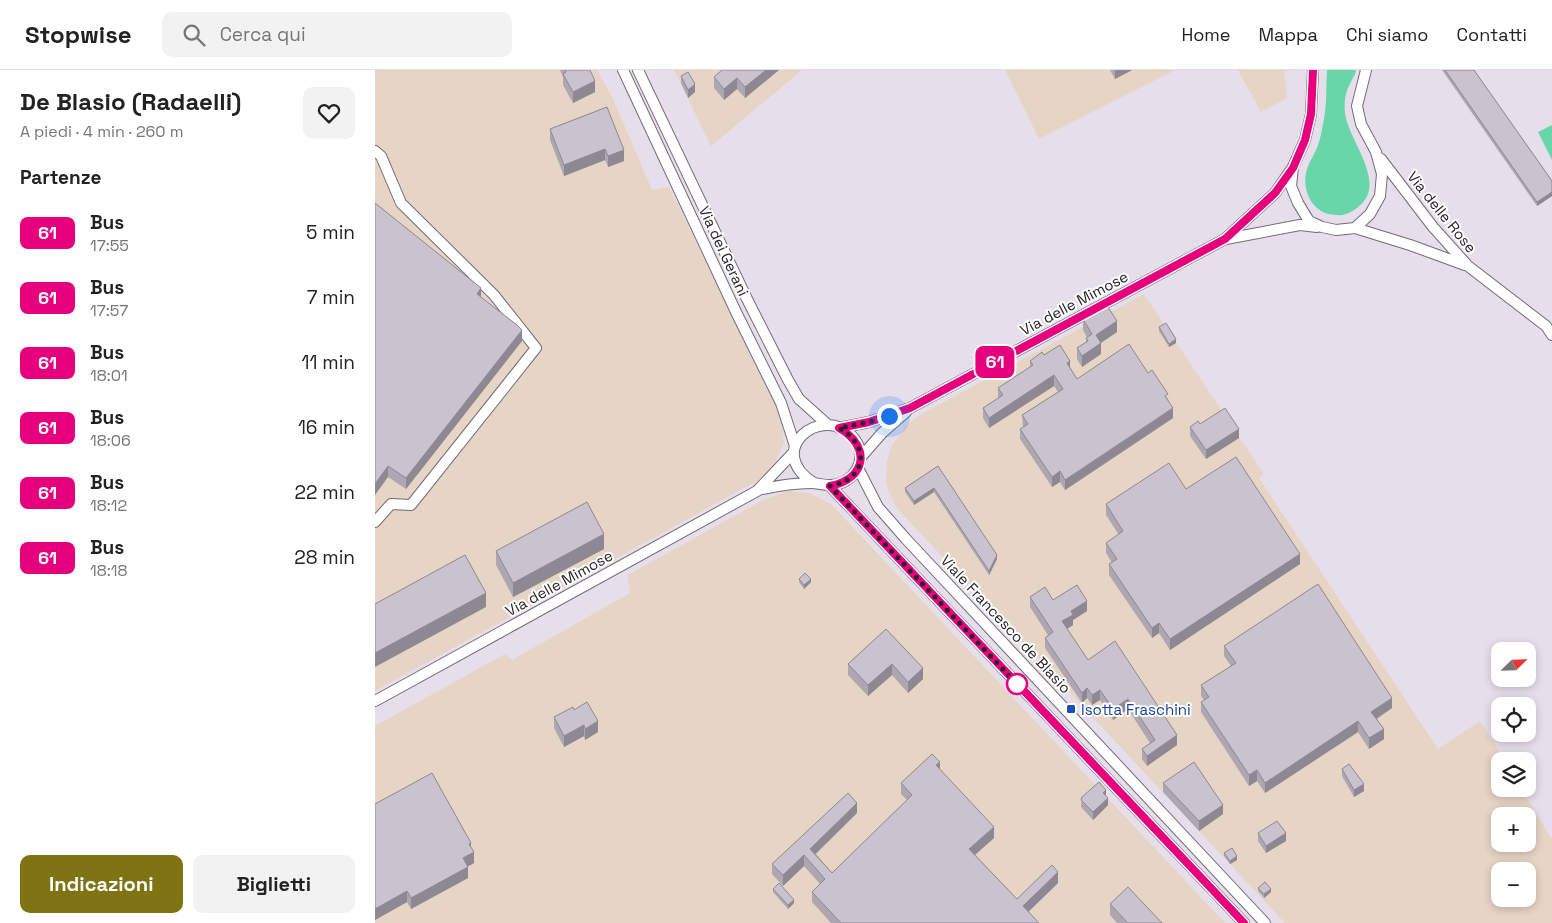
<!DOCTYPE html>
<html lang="it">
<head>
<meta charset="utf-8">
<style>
  :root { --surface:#fff; --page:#f2f2f2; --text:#222; --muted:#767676; --line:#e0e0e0; --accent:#807314 }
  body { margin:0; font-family:"Space Grotesk",sans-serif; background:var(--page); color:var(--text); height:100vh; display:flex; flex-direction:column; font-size:19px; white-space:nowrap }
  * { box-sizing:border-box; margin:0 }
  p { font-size:16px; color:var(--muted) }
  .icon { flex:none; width:28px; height:28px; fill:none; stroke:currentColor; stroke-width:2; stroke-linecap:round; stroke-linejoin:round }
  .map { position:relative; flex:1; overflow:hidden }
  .panel { display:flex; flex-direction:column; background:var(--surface); width:375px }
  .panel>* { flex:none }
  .badge { padding:0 10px; border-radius:8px; font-size:18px; line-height:32px }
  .needle { width:32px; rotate:67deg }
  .controls { position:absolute; left:1116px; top:572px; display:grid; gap:10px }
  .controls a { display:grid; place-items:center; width:45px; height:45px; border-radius:10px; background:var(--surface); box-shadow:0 2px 8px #0003; font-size:25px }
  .you { position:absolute; width:25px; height:25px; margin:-12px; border:4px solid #fff; border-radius:50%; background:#1a73e8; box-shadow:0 0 0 8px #1a73e833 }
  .map>.badge { position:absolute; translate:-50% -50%; box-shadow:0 0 0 2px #fff }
  h2 { padding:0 20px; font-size:19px; line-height:45px }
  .round { display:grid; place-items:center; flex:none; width:52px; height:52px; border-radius:10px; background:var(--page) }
  .overview { display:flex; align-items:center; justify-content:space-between; height:85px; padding:0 20px }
  h1 { font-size:24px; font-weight:700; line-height:38px }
  .action { display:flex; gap:10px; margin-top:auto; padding:10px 20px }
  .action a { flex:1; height:58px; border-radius:10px; background:var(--accent); color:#fff; font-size:20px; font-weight:700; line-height:58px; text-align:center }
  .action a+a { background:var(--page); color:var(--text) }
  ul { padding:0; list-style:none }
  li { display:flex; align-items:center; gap:15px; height:65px; padding:0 20px }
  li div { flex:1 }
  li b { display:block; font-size:19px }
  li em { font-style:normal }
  li .badge { min-width:55px; font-weight:700; text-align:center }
  header { display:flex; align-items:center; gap:30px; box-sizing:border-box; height:70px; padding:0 25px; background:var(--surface); border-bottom:1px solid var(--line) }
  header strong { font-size:24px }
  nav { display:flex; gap:28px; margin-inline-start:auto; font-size:18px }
  .search { width:350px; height:45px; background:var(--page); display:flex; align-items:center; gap:12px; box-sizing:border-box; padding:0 18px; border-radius:10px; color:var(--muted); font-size:19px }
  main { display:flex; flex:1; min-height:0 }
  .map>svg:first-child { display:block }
  .industrial { fill:#e6d4c4; fill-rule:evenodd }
  .green { fill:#68d6a8 }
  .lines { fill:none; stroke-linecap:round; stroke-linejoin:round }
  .minor-casing { stroke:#736c77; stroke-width:12 }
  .minor { stroke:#fff; stroke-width:10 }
  .wall { fill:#aea7b2 }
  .shaded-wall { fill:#8d8891 }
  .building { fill:#cac2cf; stroke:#8d8891 }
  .line-casing { stroke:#fff; stroke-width:11 }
  .line { stroke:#e6007e; stroke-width:8 }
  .walk { stroke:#272529; stroke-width:5; stroke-dasharray:0 9 }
  .stop-dot { fill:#fff; stroke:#e6007e; stroke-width:2.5 }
  .transit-dot { fill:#1a4fb4; stroke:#fff; stroke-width:2 }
  .labels { text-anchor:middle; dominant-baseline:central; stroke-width:4; stroke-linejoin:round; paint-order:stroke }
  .street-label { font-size:15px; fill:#272529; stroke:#fff }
  .transit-label { font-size:15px; fill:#164399; stroke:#fff; text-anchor:start }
</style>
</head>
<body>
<header>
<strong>Stopwise</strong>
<div class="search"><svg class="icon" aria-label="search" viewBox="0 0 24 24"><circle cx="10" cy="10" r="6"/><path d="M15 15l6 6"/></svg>Cerca qui</div>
<nav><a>Home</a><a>Mappa</a><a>Chi siamo</a><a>Contatti</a></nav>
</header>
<main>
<section class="panel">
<div class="overview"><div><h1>De Blasio (Radaelli)</h1><p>A piedi · 4 min · 260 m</p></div><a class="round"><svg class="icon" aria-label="heart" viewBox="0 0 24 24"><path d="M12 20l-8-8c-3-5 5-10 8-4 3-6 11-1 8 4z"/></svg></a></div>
<h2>Partenze</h2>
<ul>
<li><span class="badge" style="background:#e6007e;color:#fff">61</span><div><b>Bus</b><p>17:55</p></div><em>5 min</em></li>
<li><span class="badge" style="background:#e6007e;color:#fff">61</span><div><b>Bus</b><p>17:57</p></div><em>7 min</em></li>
<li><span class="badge" style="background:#e6007e;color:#fff">61</span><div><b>Bus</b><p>18:01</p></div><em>11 min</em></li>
<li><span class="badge" style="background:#e6007e;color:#fff">61</span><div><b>Bus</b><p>18:06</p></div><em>16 min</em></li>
<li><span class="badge" style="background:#e6007e;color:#fff">61</span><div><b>Bus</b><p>18:12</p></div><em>22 min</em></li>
<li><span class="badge" style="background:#e6007e;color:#fff">61</span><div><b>Bus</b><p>18:18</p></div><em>28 min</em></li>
</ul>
<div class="action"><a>Indicazioni</a><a>Biglietti</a></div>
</section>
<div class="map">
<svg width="1177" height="853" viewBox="0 0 1177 853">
  <rect width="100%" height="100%" fill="#e6deeb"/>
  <path class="industrial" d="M0,0H222L238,29L277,120L294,117L400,334L407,355L409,373L396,401L380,412L0,621Z
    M299,0H427L336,76Z
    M630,0H800L664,69Z
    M863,0H909L912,28L886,42Z
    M769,224L889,404L884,408L1063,679L1105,651L1130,691H1125V719H1146L1177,769V853H910L521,437L513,420L511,410L512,392L517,375L532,355L543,346ZM1125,746H1152V774H1125ZM1125,801H1152V829H1125Z
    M413,421L434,423L456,434L850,853H0V656L130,584L137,590L255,523L253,505L388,430Z"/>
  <path class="green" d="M952,0H981C980,6 977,9 975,14C970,22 969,34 970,43C973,70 1014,114 983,137C977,142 970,146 962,145C939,145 927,123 931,103C933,93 940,84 943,75C946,67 947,58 949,49C952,33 951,16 952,0Z
    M1177,55V90L1163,62Z"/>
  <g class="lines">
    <g class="minor-casing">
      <path id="minor" d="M248,0L361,242L406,333L420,376
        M263,0L372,229L413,310L424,329L452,354
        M938,0L936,44L930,70L918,97L916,116L923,133L934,151L947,157L961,160L980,158L995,144L1005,126L1007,104L1001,82L986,54L982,36L991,0
        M0,81L6,86L26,133L119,225L161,278L36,435L16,434L0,452
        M1006,89L1058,157L1093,196L1171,256L1177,265
        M980,158L1035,175L1090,195
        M851,169L925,155L942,157
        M464,358L494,352L535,338L850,169L900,123L918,97
        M486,387L507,363L531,342
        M483,398L503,437L531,469L890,853
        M455,416L869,853
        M383,420C401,416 418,413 436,413C445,413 453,417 463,414C485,407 493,383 477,366C446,333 388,381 439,413
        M0,631L382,421L418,383"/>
    </g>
    <use href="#minor" class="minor"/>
  </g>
  <path class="wall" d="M185,0H215L220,22L198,33L188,15V7Z
    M347,0H404L370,28L362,19L349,30L339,18V7Z
    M735,0H757L740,9Z
    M1067,0H1099L1177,111V126L1162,136Z
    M306,6L320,22L313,28L306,13Z
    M232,37L249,91L233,97L230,90L189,106L175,70V59Z
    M0,133L106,227L147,271L31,419L13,407Z
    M708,249L742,262L726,273V284L707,297L702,289V278L711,272V268L712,267L708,260Z
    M784,257L801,273L794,277L784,261Z
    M655,291L695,298L702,309L773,303L793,329L798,348L690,420L685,412L677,417L645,369V359L648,357L647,345L683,322L679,316L614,358L608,348V338L623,328V318L655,297Z
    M825,354L864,368L831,389L815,366V357Z
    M563,396L622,489L614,505L559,422L539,435L530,422V418Z
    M811,419L925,494L795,580L784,563L777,568L734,505V494L737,493L731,483V473L744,465L731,445V434Z
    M229,479L138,527L121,495V481Z
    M424,509L436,512L429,519L424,512Z
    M655,527L678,530L712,541L698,550V555L692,559L713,590L802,675L772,696L767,689V679L775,673L753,639L738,650L725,630L717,635L712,628L707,633L670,578V568L673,565L655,537Z
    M511,559L548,609L533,623L517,605L493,626L473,605V594Z
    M849,576L1017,638L1002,649L1009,669L994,679L983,662L890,723L882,711L874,716L826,642V632L829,630L826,626V615L856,596L849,586Z
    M199,640L223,662L210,670L209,666L189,677L179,658V647Z
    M967,699L989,721L979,727L967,706Z
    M565,700L619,768L600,785L642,829L683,813L653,842L664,853H456L437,832V822L445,814L429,796L408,816L397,804V794L482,743L441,784L457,803L532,730L526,724V713Z
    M788,713L848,744L824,761L788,722Z
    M707,727H731L733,735L718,750L706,737Z
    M0,734L96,777L99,793L93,796V808L36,839L32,832L0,850Z
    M883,763L911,771L891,783L883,771Z
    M849,783L862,790L855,794L849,786Z
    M883,818L896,822L889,828L883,821Z
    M398,819L419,833L413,839L398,822Z
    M735,834L787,853H742L735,845Z"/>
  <path class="shaded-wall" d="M391,0H404L370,28V17Z
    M740,0H757L740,9Z
    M362,8V19L349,30V19Z
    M220,11V22L198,33V22Z
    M320,14V22L313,28V20Z
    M230,79V90L189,106V95Z
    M249,80V91L233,97V86Z
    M1177,122V126L1162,136V132Z
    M106,218V229L102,224Z
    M742,251V262L721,276V265Z
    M147,260V271L31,419V408Z
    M801,269V273L794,277V274Z
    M726,273V284L707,297V286Z
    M695,291V301L692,293Z
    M679,305V316L614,358V348Z
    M798,338V348L690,420V410Z
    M864,359V368L831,389V380Z
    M13,396V407L0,425V414Z
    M685,401V412L677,417V407Z
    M559,418V422L539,435V431Z
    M229,464V479L138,527V513Z
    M925,484V494L795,580V569Z
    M622,485V489L614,505V501Z
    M436,509V512L429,519V515Z
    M111,523V537L0,597V583Z
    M712,531V541L698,550V555L687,562V551L696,541Z
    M784,553V563L777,568V558Z
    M517,594V605L493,626V615Z
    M548,598V609L533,623V612Z
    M712,618V628L707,633V623Z
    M725,620V630L717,635V625Z
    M1017,628V638L996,652V642Z
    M753,629V639L738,650V639Z
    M223,651V662L210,670V659Z
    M983,651V662L890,723V713Z
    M209,655V666L189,677V666Z
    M1009,659V669L994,679V668Z
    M802,665V675L772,696V686Z
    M565,692V702L561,695Z
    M882,700V711L874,716V705Z
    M989,714V721L979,727V720Z
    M731,720V727L728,723Z
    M733,728V735L718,750V742Z
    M482,733V743L435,789V779Z
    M848,735V744L824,761V751Z
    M619,757V768L594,790V779Z
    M911,763V771L891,783V776Z
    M96,773V784L99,782V793L88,799V788L94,774Z
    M429,785V796L408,816V805Z
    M862,786V790L855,794V791Z
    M93,797V808L36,839V828Z
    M683,802V813L648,847V836Z
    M896,819V822L889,828V824Z
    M32,821V832L0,850V839Z
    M419,830V833L413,839V835Z"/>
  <path class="building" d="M190,0H215L220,11L198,22L188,4L191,2Z
    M347,0H391L370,17L362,8L349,19L339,7Z
    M1070,0H1099L1177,111V122L1162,132Z
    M313,2L320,14L313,20L306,6Z
    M232,37L249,80L233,86L230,79L189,95L175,59Z
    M0,133L106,218L102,224L142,255L147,260L31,408L13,396L0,414Z
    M731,234L742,251L721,265L726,273L707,286L702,278L713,271L711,268L717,264L708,249Z
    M791,253L801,269L794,274L784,257Z
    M754,274L773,303L777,300L793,324L790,326L798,338L690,410L685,401L677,407L645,359L653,354L647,345L688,319L679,305L614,348L608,338L628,325L623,318L658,295L655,291L667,282L669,285L685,275L695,291L692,293L702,309Z
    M850,338L864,359L831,380L815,357L823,351L825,354Z
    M861,387L925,484L795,569L784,553L777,558L734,494L742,489L731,473L748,461L731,434L794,393L811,419Z
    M563,396L622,485L614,501L559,418L539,431L530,418Z
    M212,432L229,464L138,513L121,481Z
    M90,485L111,523L0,583V534Z
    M430,503L436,509L429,515L424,509Z
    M943,514L1017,628L996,642L1009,659L994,668L983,651L890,713L882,700L874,705L826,632L834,627L826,615L861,593L849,576Z
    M702,515L712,531L696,541L698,545L687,551L713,590L740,571L802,665L772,686L767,679L780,670L753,629L738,639L725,620L717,625L712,618L707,623L670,568L678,562L655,527L670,517L678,530Z
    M511,559L548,598L533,612L517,594L493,615L473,594Z
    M212,632L223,651L210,659L209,655L189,666L179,647L198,637L199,640Z
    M557,684L565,692L561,695L619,757L594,779L642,829L677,795L683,802L648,836L664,853H466L437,822L450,809L429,785L408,805L397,794L473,723L482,733L435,779L457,803L537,725L526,713Z
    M819,692L848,735L824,751L788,713Z
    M974,694L989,714L979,720L967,699Z
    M57,703L96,773L94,774L99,782L88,788L93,797L36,828L32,821L0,839V734Z
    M724,712L731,720L728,723L733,728L718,742L706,730L707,727Z
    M902,751L911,763L891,776L883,763Z
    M857,778L862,786L855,791L849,783Z
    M890,812L896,819L889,824L883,818Z
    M404,813L419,830L413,835L398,819Z
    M753,817L787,853H753L735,834Z"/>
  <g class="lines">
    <g class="line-casing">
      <path id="line" d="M869,853L455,416C492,409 496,376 464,358L494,352L535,338L850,169L900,123L918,98L930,70L936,44L938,0"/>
    </g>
    <use href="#line" class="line"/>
    <path class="walk" d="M514,346L494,352L464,358C496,376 492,409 455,416L642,614"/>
  </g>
  <circle class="stop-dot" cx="642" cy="614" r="10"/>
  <rect class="transit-dot" x="691" y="634" width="10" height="10" rx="2.5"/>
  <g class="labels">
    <g class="street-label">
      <text transform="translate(1067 142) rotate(51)">Via delle Rose</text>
      <text transform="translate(349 181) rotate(65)">Via dei Gerani</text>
      <text transform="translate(699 233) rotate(-28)">Via delle Mimose</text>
      <text transform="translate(184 513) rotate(-29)">Via delle Mimose</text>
      <text transform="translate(631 554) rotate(47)">Viale Francesco de Blasio</text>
    </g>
    <g class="transit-label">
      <text x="706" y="639">Isotta Fraschini</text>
    </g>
  </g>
</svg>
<div class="controls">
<a><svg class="needle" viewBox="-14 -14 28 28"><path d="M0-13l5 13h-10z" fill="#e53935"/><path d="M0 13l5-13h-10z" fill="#767676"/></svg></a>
<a><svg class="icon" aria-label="locate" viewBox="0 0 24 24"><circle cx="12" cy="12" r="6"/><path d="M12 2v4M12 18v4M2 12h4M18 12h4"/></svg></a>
<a><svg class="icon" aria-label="layers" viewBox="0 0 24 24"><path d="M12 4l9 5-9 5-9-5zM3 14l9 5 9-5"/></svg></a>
<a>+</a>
<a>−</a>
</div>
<div class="you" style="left:514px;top:346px"></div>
<b class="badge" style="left:620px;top:292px;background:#e6007e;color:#fff">61</b>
</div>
</main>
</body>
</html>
